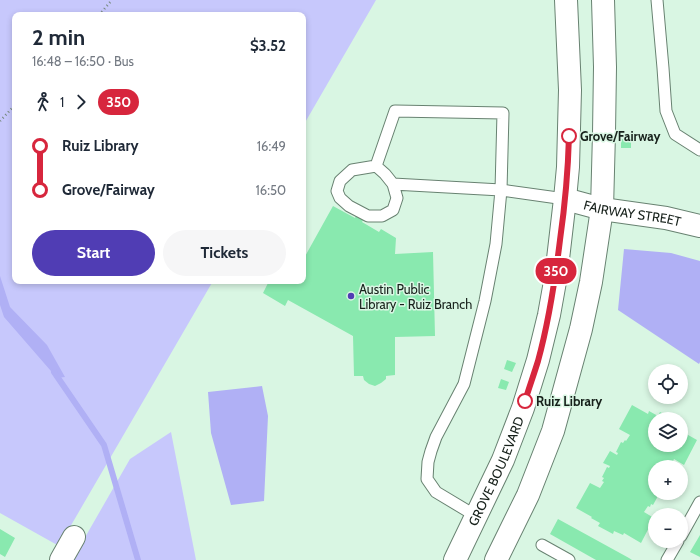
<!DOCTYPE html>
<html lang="en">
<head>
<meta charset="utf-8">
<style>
  :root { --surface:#fff; --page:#f6f6f7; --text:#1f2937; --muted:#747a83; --accent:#503db4 }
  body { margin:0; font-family:Cabin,sans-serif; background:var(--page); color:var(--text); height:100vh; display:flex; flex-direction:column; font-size:15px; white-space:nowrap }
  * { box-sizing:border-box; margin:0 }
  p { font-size:13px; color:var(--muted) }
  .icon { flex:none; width:22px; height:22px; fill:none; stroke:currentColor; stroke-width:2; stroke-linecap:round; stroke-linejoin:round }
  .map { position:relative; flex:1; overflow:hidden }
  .drawer { position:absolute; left:12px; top:12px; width:294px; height:272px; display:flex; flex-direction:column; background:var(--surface); border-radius:8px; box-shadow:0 2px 6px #0003 }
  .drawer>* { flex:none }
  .badge { padding:0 8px; border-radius:13px; font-size:14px; line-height:26px }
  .tools { position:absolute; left:648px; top:364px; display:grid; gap:8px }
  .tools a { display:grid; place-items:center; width:40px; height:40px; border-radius:50%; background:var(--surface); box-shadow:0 2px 6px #0003; font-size:20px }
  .map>.badge { position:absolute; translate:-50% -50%; box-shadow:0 0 0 2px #fff }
  .legs { display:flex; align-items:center; gap:6px; height:44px; padding:0 20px; font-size:13px }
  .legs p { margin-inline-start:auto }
  .summary { display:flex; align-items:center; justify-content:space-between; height:68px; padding:0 20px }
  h1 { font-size:22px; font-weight:700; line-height:30px }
  .cta { display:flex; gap:8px; margin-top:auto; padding:8px 20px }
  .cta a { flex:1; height:46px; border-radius:24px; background:var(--accent); color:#fff; font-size:16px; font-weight:700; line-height:46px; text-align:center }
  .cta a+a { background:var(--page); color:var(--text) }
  ul { padding:0 20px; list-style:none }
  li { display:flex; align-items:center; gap:14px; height:44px; font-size:15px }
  li i { display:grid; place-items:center; width:6px; height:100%; margin:0 5px; background:currentColor }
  li i::after { content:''; width:10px; height:10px; margin:-5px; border:3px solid; border-radius:50%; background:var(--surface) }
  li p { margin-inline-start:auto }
  li:first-child i { background:linear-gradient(#0000 50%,currentColor 0) }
  li:last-child i { background:linear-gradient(currentColor 50%,#0000 0) }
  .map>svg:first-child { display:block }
  .green { fill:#c7c8fc }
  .water { fill:#b0b0f5 }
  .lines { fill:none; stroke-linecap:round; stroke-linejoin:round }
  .stream { stroke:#b0b0f5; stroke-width:6 }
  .building { fill:#89e9af }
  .service-casing { stroke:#688271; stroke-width:13 }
  .minor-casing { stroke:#688271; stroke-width:24 }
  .tertiary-casing { stroke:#688271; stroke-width:24 }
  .path { stroke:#778a7e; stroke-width:2.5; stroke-dasharray:1 3; stroke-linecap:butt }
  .service { stroke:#fff; stroke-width:11 }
  .minor { stroke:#fff; stroke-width:22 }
  .tertiary { stroke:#fff; stroke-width:22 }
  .line-1-casing { stroke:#fff; stroke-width:9 }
  .line-1 { stroke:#d7263d; stroke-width:6 }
  .stop-1-dot { fill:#fff; stroke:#d7263d; stroke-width:2 }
  .poi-dot { fill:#503db4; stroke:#d9f6e3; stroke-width:1.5 }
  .labels { text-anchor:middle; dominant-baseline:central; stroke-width:3; stroke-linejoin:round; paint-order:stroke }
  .stop-label { font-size:13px; font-weight:bold; fill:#17211b; stroke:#d9f6e3; text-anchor:start }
  .street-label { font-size:13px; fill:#17211b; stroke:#d9f6e3 }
  .poi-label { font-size:13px; fill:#17211b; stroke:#d9f6e3; text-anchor:start }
</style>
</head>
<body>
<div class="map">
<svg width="700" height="560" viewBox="0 0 700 560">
  <rect width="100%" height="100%" fill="#d9f6e3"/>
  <path class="green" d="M0,0H376L303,126V15H15V281H213L59,546L0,513Z
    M171,432L196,560H72L130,459Z"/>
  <path class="water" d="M624,249L671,253L700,261V362L699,364L618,310Z
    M0,276L10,307L47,345L65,377L57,378L4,317L0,305Z
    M262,386L268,416L264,501L231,505L211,433L208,392Z"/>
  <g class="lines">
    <path class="stream" d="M54,372L104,445L138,560"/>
  </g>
  <path class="building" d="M621,139H631V148H621Z
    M333,206L355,218L356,216L363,220L362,222L379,232L381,229L396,238L395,254L433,252L435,336L395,337V375L386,376V379L381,383L375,386L369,384L364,380L363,376H354L353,336L288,300L285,306L263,293L269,281H303V260Z
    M507,360L516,363L512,372L504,369Z
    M501,379L509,382L506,390L498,388Z
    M632,405L648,414L649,411L658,416L660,412L672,419H655V445H681V431L697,440L684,465L674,459L670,467H655V493H657L656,494L658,496L653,505L651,504L650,507L648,506L644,512L654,518L641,543L624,533L623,535L614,531L613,534L598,526L600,523L591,518L592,517L576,508L590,483L600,488L604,482L602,481L604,478L602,477L607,467L609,468L610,466L603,463L610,451L617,455L618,453L616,452L621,442L623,443L625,440L626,441L630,435L619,429Z
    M558,519L629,558L632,560H596L550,534Z
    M0,529L15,538L5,557L0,554Z
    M700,535V557L690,552Z"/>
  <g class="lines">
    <g class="service-casing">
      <path id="service" d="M657,0L663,68L666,111L675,134L700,150
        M376,166L395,111L503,113L501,190L496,244L485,301L464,384L436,437L431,451L428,462L427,479L436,492L476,516
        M393,184L397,198L393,210L382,216H368L349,206L340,198L337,191L340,181L352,170L376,166L385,174L393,184L501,190L565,199
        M681,536L700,502
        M542,545L569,560
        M667,560L678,541"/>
    </g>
    <g class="minor-casing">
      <g id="minor">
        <path id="s1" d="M565,199L602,209L666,218L700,226"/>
        <path d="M61,560L74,537"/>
      </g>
    </g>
    <g class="tertiary-casing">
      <g id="tertiary">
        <path id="s2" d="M455,560L503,460L523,408L538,360L549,315L556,276L565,199L568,167L570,90L566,0"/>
        <path d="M496,560L528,495L553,431L581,329L591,282L602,209L604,133L605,67L603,0"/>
      </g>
    </g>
    <path class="path" d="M99,15L112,0
      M0,121L15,105"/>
    <use href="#service" class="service"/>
    <use href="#minor" class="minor"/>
    <use href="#tertiary" class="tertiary"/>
  </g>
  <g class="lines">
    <g class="line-1-casing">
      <path id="line-1" d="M525,401C529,388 534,374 538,361C549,321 555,281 560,240C565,205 568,172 569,136"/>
    </g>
    <use href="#line-1" class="line-1"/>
  </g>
  <g class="stop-1-dot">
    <circle cx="569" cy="136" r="7"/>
    <circle cx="525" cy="401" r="7"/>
  </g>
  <circle class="poi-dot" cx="351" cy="296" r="4"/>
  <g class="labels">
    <g class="stop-label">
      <text x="580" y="136">Grove/Fairway</text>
      <text x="536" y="401">Ruiz Library</text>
    </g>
    <g class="street-label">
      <text stroke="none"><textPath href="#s1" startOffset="69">FAIRWAY STREET</textPath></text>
      <text stroke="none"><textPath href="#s2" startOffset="98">GROVE BOULEVARD</textPath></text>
    </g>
    <g class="poi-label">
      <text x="359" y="289">Austin Public<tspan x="359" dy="15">Library - Ruiz Branch</tspan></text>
    </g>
  </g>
</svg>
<div class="tools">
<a><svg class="icon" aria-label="locate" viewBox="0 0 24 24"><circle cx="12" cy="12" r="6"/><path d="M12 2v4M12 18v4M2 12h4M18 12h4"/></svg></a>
<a><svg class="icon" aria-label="layers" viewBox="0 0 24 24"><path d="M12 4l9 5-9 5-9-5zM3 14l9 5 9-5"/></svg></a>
<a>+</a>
<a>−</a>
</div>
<b class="badge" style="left:556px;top:271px;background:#d7263d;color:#fff">350</b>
<section class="drawer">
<div class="summary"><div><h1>2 min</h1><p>16:48 – 16:50 · Bus</p></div><b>$3.52</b></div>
<div class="legs"><svg class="icon" aria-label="walk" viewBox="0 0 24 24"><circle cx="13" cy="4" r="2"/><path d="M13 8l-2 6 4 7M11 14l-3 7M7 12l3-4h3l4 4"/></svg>1<svg class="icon" aria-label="forward" viewBox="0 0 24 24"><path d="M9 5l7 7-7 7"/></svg><b class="badge" style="background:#d7263d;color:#fff">350</b></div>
<ul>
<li><i style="color:#d7263d"></i><b>Ruiz Library</b><p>16:49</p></li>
<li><i style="color:#d7263d"></i><b>Grove/Fairway</b><p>16:50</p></li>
</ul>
<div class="cta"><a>Start</a><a>Tickets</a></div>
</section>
</div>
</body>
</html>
